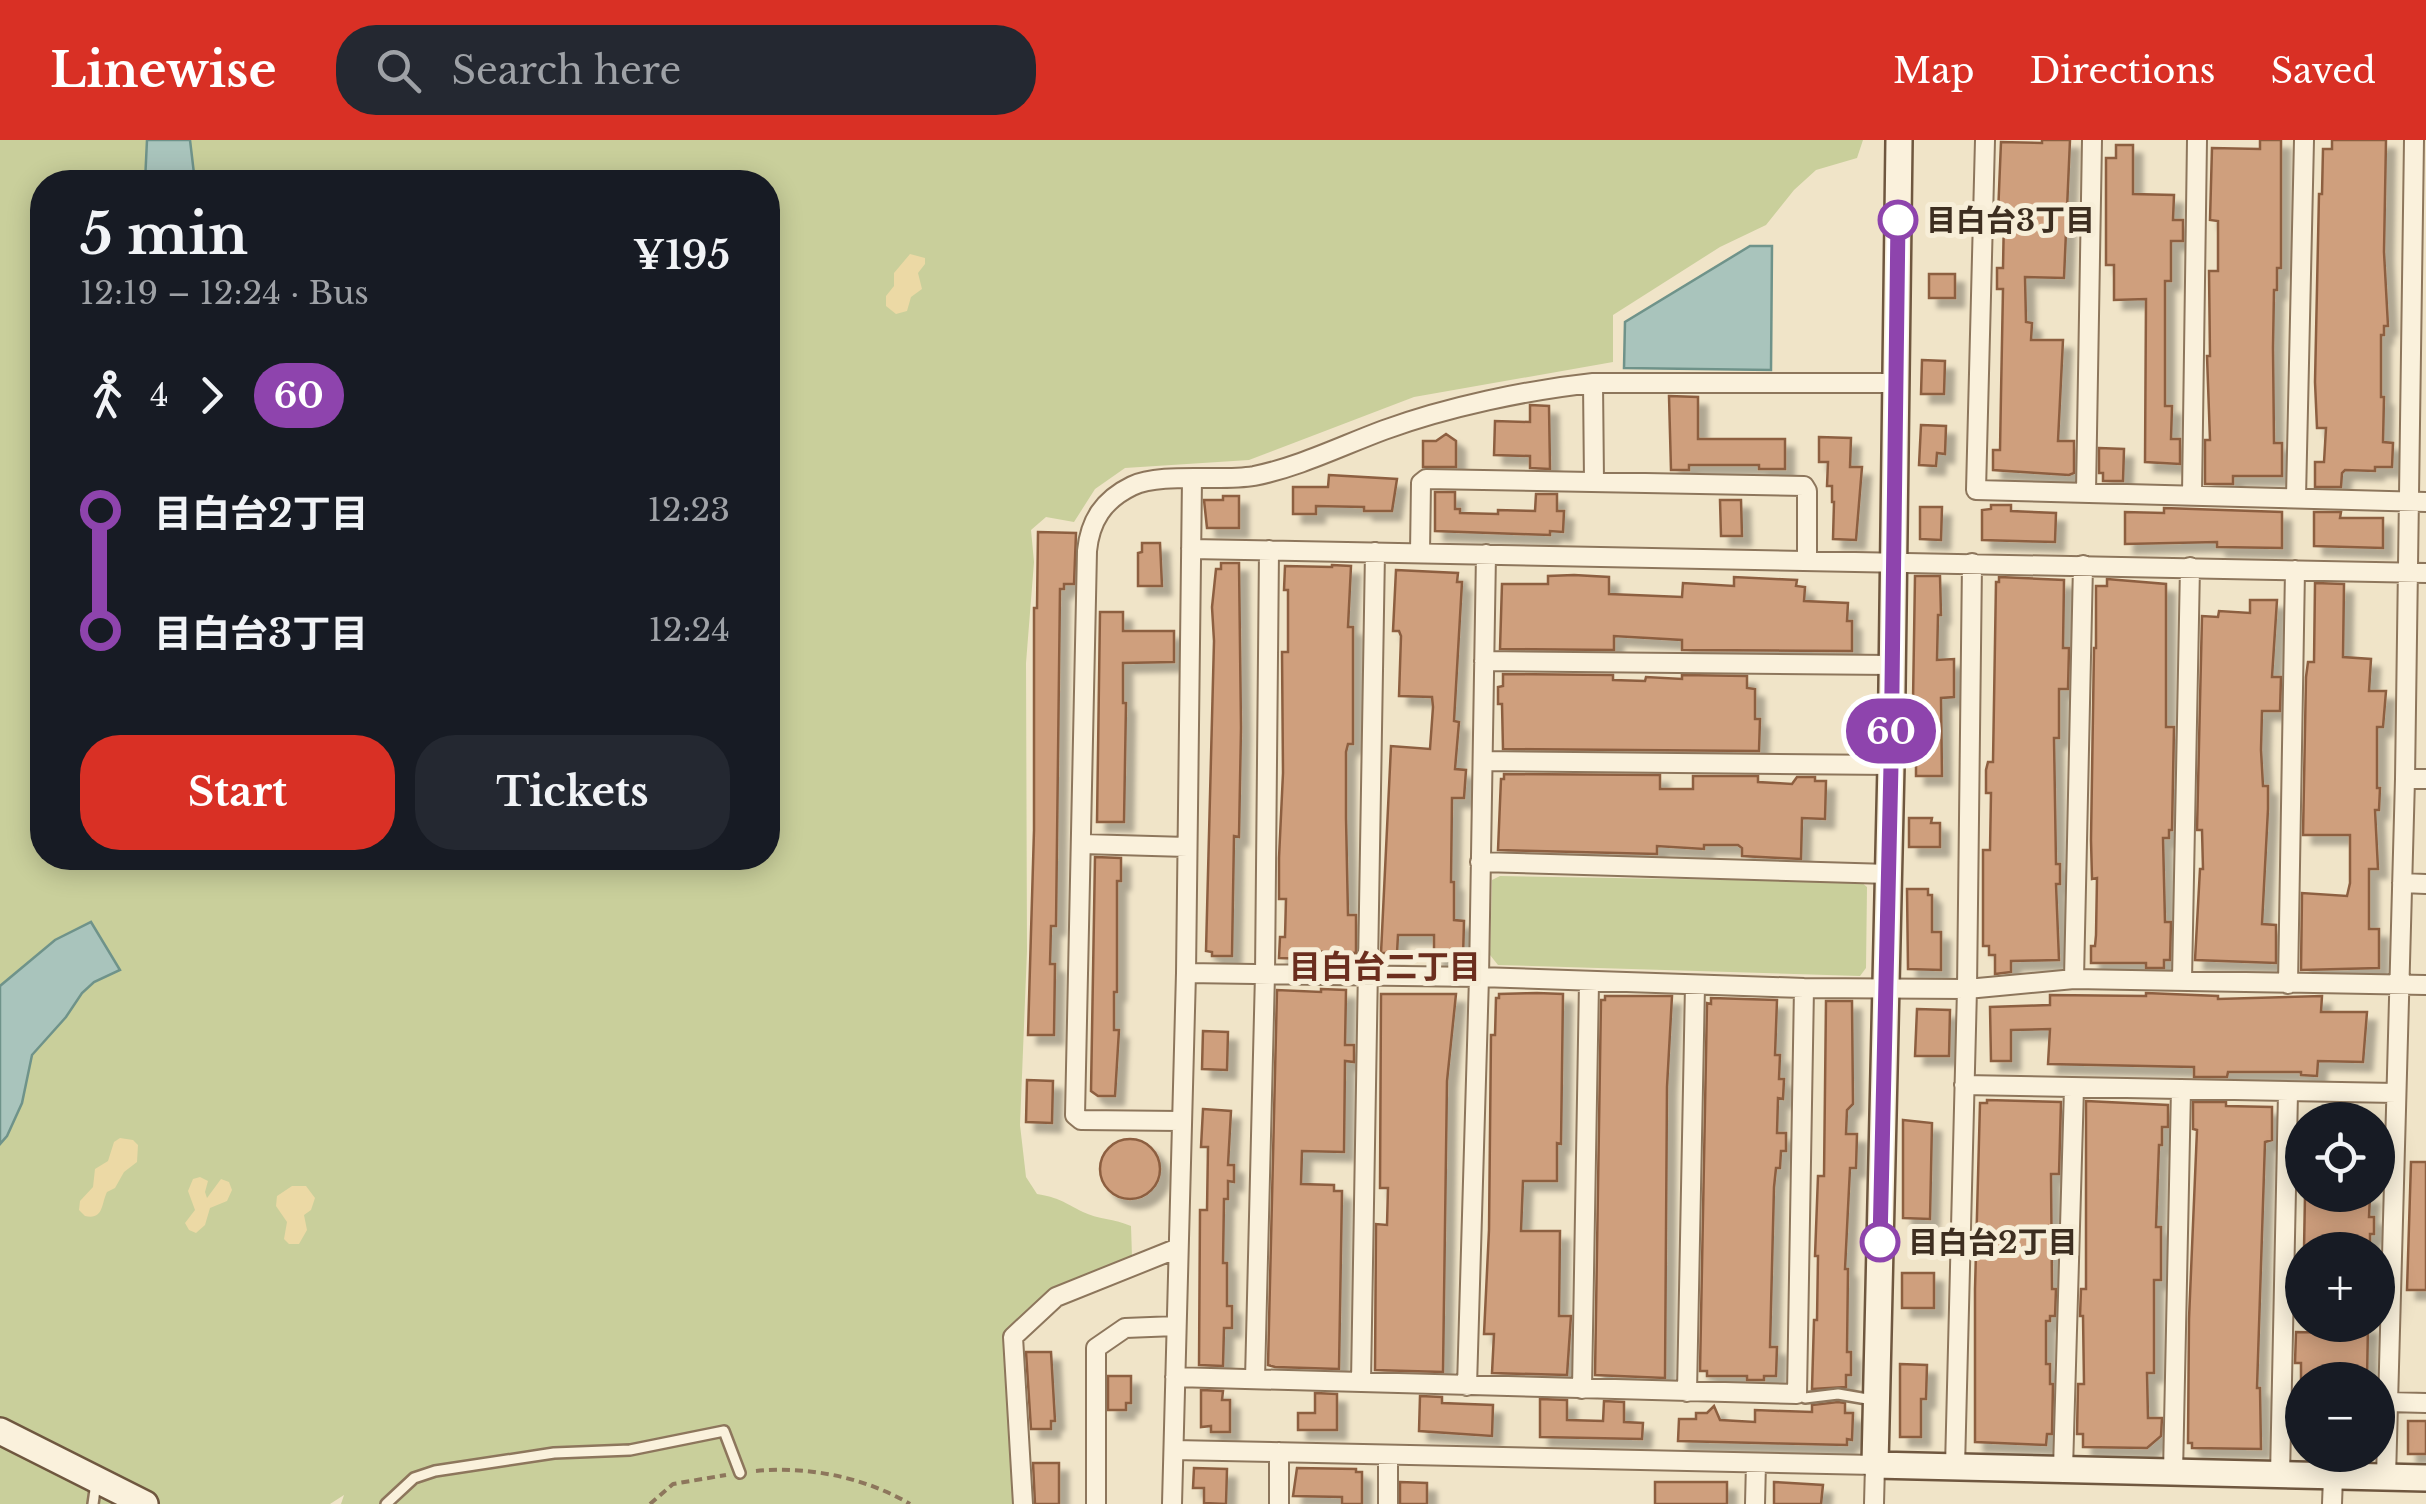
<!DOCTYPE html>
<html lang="en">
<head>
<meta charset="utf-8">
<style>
  :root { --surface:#171b24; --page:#242831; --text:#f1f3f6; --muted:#9ea1a6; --accent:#d93025 }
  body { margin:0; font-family:"Libre Baskerville","Noto Sans JP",serif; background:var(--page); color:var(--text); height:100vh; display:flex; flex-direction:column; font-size:38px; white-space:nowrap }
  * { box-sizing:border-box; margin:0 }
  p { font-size:32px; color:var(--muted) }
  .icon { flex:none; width:55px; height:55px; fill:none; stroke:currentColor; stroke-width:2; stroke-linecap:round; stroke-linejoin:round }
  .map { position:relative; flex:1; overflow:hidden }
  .sheet { position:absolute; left:30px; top:30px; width:750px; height:700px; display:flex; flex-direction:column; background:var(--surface); border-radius:40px; box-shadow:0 5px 25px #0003 }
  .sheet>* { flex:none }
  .badge { padding:0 20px; border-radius:32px; font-size:35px; line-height:65px }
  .buttons { position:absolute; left:2285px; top:962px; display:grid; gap:20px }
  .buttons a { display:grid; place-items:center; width:110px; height:110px; border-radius:50%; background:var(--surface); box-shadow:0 5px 25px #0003; font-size:50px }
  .map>.badge { position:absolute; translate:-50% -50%; box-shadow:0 0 0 5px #fff }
  .legs { display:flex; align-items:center; gap:15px; height:110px; padding:0 50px; font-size:32px }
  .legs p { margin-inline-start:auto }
  .summary { display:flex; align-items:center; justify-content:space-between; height:170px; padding:0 50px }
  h1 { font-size:55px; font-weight:700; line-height:75px }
  .cta { display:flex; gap:20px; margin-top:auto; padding:20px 50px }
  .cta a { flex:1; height:115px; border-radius:40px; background:var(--accent); color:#fff; font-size:40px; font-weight:700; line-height:115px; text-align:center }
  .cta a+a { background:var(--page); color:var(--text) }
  ul { padding:0 50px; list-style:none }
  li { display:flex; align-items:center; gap:35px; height:120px; font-size:38px }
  li i { display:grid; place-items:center; width:15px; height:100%; margin:0 12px; background:currentColor }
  li i::after { content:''; width:25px; height:25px; margin:-12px; border:8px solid; border-radius:50%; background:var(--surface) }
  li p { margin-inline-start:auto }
  li:first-child i { background:linear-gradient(#0000 50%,currentColor 0) }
  li:last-child i { background:linear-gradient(currentColor 50%,#0000 0) }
  header { display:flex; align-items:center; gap:60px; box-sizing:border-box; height:140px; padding:0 50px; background:var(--accent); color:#fff }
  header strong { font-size:48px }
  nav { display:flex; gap:55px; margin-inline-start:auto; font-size:35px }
  .search { width:700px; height:90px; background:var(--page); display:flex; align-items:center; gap:25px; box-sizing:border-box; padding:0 35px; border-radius:40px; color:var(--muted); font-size:38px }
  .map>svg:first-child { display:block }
  .green { fill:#c9cf9b; fill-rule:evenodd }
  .sand { fill:#ecd9a5 }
  .water { fill:#a9c4bc; stroke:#6f938a; stroke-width:2.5 }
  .building { fill:#cf9f7d; stroke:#8d5f41; stroke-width:2.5; filter:url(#shadow) }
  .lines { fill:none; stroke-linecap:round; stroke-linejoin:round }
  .lane-casing { stroke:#8d765c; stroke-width:14 }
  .street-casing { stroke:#8d765c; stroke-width:22 }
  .secondary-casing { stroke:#6f573f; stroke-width:30 }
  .path { stroke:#8d765c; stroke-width:4; stroke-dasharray:8 5; stroke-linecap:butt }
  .lane { stroke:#faf1dc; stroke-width:9 }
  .street { stroke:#faf1dc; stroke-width:18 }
  .secondary { stroke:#faf1dc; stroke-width:25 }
  .line-1-casing { stroke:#fff; stroke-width:22 }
  .line-1 { stroke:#8e44ad; stroke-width:15 }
  .stop-1-dot { fill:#fff; stroke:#8e44ad; stroke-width:5 }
  .labels { text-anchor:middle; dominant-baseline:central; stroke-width:10; stroke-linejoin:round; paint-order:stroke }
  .stop-label { font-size:30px; font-weight:bold; fill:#3d2e20; stroke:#f7eed8; text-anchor:start }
  .neighbourhood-label { font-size:32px; font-weight:bold; fill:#6b2e1e; stroke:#f7eed8 }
</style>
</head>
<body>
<header>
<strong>Linewise</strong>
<div class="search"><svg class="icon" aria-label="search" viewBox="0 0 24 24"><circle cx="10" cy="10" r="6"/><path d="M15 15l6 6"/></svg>Search here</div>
<nav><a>Map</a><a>Directions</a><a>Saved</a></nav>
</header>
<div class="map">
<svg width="2426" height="1364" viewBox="0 0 2426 1364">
  <defs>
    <filter id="shadow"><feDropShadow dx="9" dy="9" stdDeviation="2.5" flood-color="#0004"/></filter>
  </defs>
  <rect width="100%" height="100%" fill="#f0e4c8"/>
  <path class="green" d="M0,0H1863L1857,18L1816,30L1794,50L1766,85L1720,107L1613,175V222L1414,257L1249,320L1125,328L1095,349L1074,382L1046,377L1031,390L1034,422L1026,523L1027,811L1020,985L1026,1037L1037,1054C1060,1058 1063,1062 1083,1072C1097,1079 1115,1079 1131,1086L1132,1117L1069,1146L1013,1204L1018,1364H341L344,1355L330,1364H0ZM42,42H768V718H42Z
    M1500,736L1861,742L1867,747L1866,828L1860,836L1498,825L1490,815L1492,740Z"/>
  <path class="sand" d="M910,114L925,118V124L918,133L922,149L911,157L907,171L896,174L886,166V156L894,146V133Z
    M120,998L133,1000L138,1005L137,1022L124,1032L115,1048L107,1052C101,1064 104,1080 85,1076L79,1070L80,1061L93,1047L95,1029L108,1021L114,1002Z
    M200,1037L208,1041L205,1052L207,1058L221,1039L229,1042L232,1050L227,1061L210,1068L205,1085L196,1093L189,1090L185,1083L195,1070L188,1051L193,1039Z
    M292,1046H306L315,1058L311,1070L304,1075L307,1090L299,1104H289L284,1099L287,1082L276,1066L277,1056Z"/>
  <path class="water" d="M147,0H190L195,42H145Z
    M1750,106H1772L1771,230L1624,228L1625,182Z
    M91,782L120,830L94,842L82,853L66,877L32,915L22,963L7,996L0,1004V846L55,800Z"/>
  <path class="building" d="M2042,0H2070L2064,138L2025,137L2026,182L2032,183L2031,200H2063L2058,301H2074V333L2069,335L1993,330V310H2000L2001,254L2003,149H1997V128H2003L2004,75H1998L2001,2L2042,3Z
    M2260,0H2281V128H2277V150H2274L2273,208L2274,303H2282V336H2233V344H2205V300H2210L2207,216H2210L2209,131H2218V81L2210,80L2212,8L2260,9Z
    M2332,0H2386L2384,112L2388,186H2384V195H2381V257H2384L2383,302L2393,303L2392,327H2375V331L2345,330L2342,333L2341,347H2315V322H2324L2326,288H2317L2315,242L2319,54H2322L2323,9H2332Z
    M2116,5H2133V54L2174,55L2173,80H2183V101H2171V141H2165V266H2172L2171,299H2180V324L2145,322L2146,159L2114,160V125H2106V18H2116Z
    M1929,134H1955V158H1929Z
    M1922,220L1945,221L1944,254H1921Z
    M1669,256L1698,257V299H1785V329H1759V325H1689V330H1671Z
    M1530,265L1549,266L1550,329L1530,328V316L1494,315L1495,281L1530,282Z
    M1921,285L1946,286L1945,314L1937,313L1936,326L1919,325Z
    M1446,294L1456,301V327H1423V301H1436Z
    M1819,297L1851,298L1850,327H1862L1856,400L1833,399L1834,362H1832V346H1827L1828,322H1819Z
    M2099,308L2124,309L2123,341H2103V333H2099Z
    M1329,335L1397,339L1392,371H1364V367L1316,366V374H1293V347H1328Z
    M1435,352H1455V369H1460V373L1498,374V370L1535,371L1536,354H1557V371H1564L1563,392L1550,391V395L1435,391Z
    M1223,356H1239V388H1207L1204,360H1223Z
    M1720,360H1741L1742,396H1721Z
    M1991,365H2011V371L2056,373L2055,402L1982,400V370L1991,369Z
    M1920,367H1942L1941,400L1920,399Z
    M2164,368L2282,372V408L2217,407V402L2125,404V372L2164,373Z
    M2314,372H2341L2340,378H2383V408L2314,406Z
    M1038,392L1076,393L1074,444H1064V449H1060L1056,786H1051L1050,824H1055L1054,895H1028L1034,690V468H1037Z
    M1142,403H1160L1162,446H1138V413L1142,412Z
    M1221,423H1239L1241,588L1239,697L1234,696L1232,816H1212V812L1206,811L1214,501L1212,467L1216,429H1221Z
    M1332,425L1351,426L1348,487H1353V604H1348L1346,612V678L1348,775H1356V813L1308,811V819L1279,818L1280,797H1285L1286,759H1279V718L1283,633L1282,512H1288V450H1284L1285,426L1332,427Z
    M1396,430L1458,433L1457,442H1462L1454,581L1459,582L1455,629L1466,630L1464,658H1452L1451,742H1454V780L1464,781L1463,818H1434V795H1398L1397,813H1381L1391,606L1430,609L1433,567L1432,557L1399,556L1401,496L1399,491H1393Z
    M1574,435L1609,437V454L1682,457L1683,443L1734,446V437L1797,440L1796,446L1805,447L1804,461L1848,463L1847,481H1852V511L1682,510V500L1614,496V510L1500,509L1502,444H1548V436Z
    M1915,436H1940L1941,475H1938L1937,520L1954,519V557L1941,558L1942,636H1916V624H1912Z
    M1999,437L2064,440L2063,508H2069L2068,549H2059V598H2054L2056,724H2060V744H2056L2059,820L2011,821V832L1995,834V815H1989V806H1983V710H1990L1991,653H1986V630L1988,622H1993L1996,442H1999Z
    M2107,439L2166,444V587H2174L2172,690H2169V698H2163L2165,782H2171L2170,820H2164V828H2146V823H2091V806H2095L2096,795L2097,738L2092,739L2091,700L2094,508H2096V446H2107Z
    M2315,443L2344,444L2343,517L2371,519L2369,551H2386L2383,587H2377V648H2380L2379,670H2375L2378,729H2369V789H2379V828L2301,830L2302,753L2347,756L2350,743V695H2303L2306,537L2308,522H2314Z
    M2250,460H2277L2272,537H2281L2280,571H2262L2261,610L2263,646H2268V669L2262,784L2276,785V823L2195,820L2200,729H2203L2202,690H2197L2202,476L2218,477L2219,471L2250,473Z
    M1100,472H1123V491H1174V522L1123,523V563H1126L1124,682H1097Z
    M1503,534L1613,535V540L1645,541L1646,537L1682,539V535L1747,536V548L1755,549V579H1760L1759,611L1503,609L1502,564H1498V547L1503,546Z
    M1504,634L1660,635V649H1693V636H1758V642L1792,644L1797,637H1815V641H1826L1825,679L1802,678L1801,719L1742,716V708L1738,705H1704V709L1657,706V714L1498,710L1501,639H1504Z
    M1909,678H1932L1931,683H1940V707H1909Z
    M1095,717L1121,718V741H1117V852H1114V890H1119L1115,956H1098L1091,951Z
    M1907,749H1928V755H1932V792H1941V830L1908,829Z
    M1321,849L1346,850L1345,905H1354V922L1345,921L1344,1012L1302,1011L1301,1044L1334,1045V1051H1342L1339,1229L1275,1227L1268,1225L1277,850L1321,852Z
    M1537,853L1563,854L1561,1004L1557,1003V1041H1523L1521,1091H1560L1559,1176H1571L1567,1235L1492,1233L1494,1194H1484L1489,1090L1491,895H1495L1496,858H1499V854Z
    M2146,853L2218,856V859L2322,856L2321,872H2367L2363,922L2318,921L2317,936L2301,935V932H2228L2227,937H2194V927L2048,924L2050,889L2011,890V921H1991L1990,867L2050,865V855L2146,856Z
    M1381,854H1456L1447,941L1443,1232L1375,1230L1376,1084L1387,1085L1388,1048H1380Z
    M1605,856H1672L1667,947L1665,1238L1595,1235L1601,860H1605Z
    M1711,858L1777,860L1775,915H1780L1779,939H1784L1783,959L1778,958L1777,993H1786V1011H1781L1780,1028H1776L1774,1047L1770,1207H1777L1776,1236H1764V1240H1747V1236H1707V1231H1700L1707,863L1711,864Z
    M1826,861H1852L1853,964L1847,970L1846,994H1857L1856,1028H1850L1845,1129H1848L1847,1212H1851V1235H1846V1247L1812,1249L1814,1180H1817L1818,1116H1815L1818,1036H1824Z
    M1917,869L1950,870L1949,916H1915Z
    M1203,891L1228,892L1227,930L1202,929Z
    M1027,940L1053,941L1052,983L1026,982Z
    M1987,960L2061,962L2059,1034H2051L2052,1149H2056L2055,1176H2050V1181H2046V1224H2050V1244H2053L2052,1294H2047L2046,1305L1975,1302V1149L1980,963H1987Z
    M2086,961L2168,965V987H2162V1005H2159L2156,1087H2161V1140H2154V1233H2147L2148,1278H2162L2161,1296L2147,1308L2083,1307V1294H2077L2078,1244H2084L2083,1176H2080L2081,1149H2086Z
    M2193,962H2226V966L2272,967V1000L2265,1002L2260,1156L2257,1248H2260L2261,1309L2192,1308V1303H2188L2189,1179L2197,990L2193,989Z
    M1203,969L1231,971L1228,1025H1234V1042L1228,1041V1059H1224L1223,1123H1227V1166H1232V1188H1224L1223,1226L1199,1225L1200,1070H1207L1208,1007H1201Z
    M1903,980L1932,983L1930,1079L1903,1078Z
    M1100 1029a30 30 0 1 1 60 0a30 30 0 1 1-60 0Z
    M2411,1022H2426V1150H2407Z
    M2305,1055H2370L2369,1077H2374V1094H2370V1109L2304,1110Z
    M1902,1133H1934V1168H1902Z
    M2347,1185H2368L2367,1240H2301V1223H2295L2296,1192L2341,1193V1190L2347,1191Z
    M1026,1212H1051L1055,1281H1051V1289H1031Z
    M1900,1224L1927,1225L1926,1259H1921V1297H1900Z
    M1108,1236H1131V1263H1126V1270H1108Z
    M1201,1250L1223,1251L1222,1260H1230V1292H1211V1286L1201,1287Z
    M1315,1253L1337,1254V1290H1298V1273H1315Z
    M1420,1256L1442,1257V1263L1493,1265L1492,1296L1419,1291Z
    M1540,1259L1567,1260V1280L1603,1281L1604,1261L1624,1262V1282L1643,1283L1642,1299L1540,1297Z
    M1838,1262L1845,1263V1273H1853L1852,1300L1847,1299V1305L1678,1301L1679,1279H1696V1273H1707L1714,1266L1720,1280L1755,1282V1270L1812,1272V1265Z
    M2408,1281H2426V1314H2408Z
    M1033,1323H1059V1364H1035Z
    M1194,1328L1227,1329L1226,1364L1204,1363V1348H1193Z
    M1297,1328L1356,1329V1332H1362V1364H1342V1357L1293,1356Z
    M1400,1342L1427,1343V1364H1400Z
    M1655,1342H1727V1364H1655Z
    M1774,1342L1823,1345L1821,1364H1774Z"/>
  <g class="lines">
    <g class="lane-casing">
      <path id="lane" d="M1797,1254L1805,1258L1838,1254L1873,1260
        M93,1364L96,1343
        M386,1364L414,1338L435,1331L554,1313L630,1310L724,1291L740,1333"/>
    </g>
    <g class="street-casing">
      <path id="street" d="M1985,0L1976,350L2426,362
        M1593,243L1594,341
        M2086,352L2092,0
        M2192,354L2197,0
        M2296,357L2304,0
        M1191,409L2426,433
        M1420,412L1421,343L1426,339L1804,346L1807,351V419
        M1484,521L1892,525
        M1483,621L1891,625
        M2405,639H2426
        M1082,704L1187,707
        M1480,722L1889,734
        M2402,743L2426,744
        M1186,833L1479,837L1804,848L1967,849L2074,839L2426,845
        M2074,839L2083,425
        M2182,840L2190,427
        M2288,844L2295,430
        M1964,945L2396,953
        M1180,981L1081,980L1075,975L1087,411C1090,381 1103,360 1132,346C1161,332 1220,342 1254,336C1299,327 1341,306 1384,290C1447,267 1527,250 1593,243H1896
        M1175,1237L1797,1254L1804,848
        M1255,1239L1265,834L1269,410
        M1361,1242L1375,412
        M1467,1246L1479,837L1486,414
        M1582,1249L1589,842
        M1687,1252L1695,845
        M2388,1262L2426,1263
        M1174,1310L1875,1325L1874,1364
        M1388,1315V1364
        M1955,1327L1967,849L1972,423
        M2063,1329L2074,948
        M2173,1333L2181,949
        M2280,1336L2288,953
        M2386,1337L2405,639L2414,0
        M1023,1364L1013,1197L1056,1157L1178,1108
        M1096,1364V1208L1125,1188L1176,1186
        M1172,1364L1186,833L1192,339
        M1279,1364V1312
        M1755,1364L1756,1323
        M2332,1364L2333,1337"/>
    </g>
    <g class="secondary-casing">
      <path id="secondary" d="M1899,0L1891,625L1875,1325L2426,1338
        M0,1291L145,1364"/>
    </g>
    <path class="path" d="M756,1331C808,1326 864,1337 910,1364
      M650,1364L673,1344L726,1335"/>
    <use href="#lane" class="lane"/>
    <use href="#street" class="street"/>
    <use href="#secondary" class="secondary"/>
  </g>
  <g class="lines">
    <g class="line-1-casing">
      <path id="line-1" d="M1880,1102L1891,625L1898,80"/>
    </g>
    <use href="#line-1" class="line-1"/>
  </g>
  <g class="stop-1-dot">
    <circle cx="1898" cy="80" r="18"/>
    <circle cx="1880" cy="1102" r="18"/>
  </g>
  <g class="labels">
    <g class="stop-label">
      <text x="1926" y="80">目白台3丁目</text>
      <text x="1908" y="1102">目白台2丁目</text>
    </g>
    <g class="neighbourhood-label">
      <text x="1385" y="827">目白台二丁目</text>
    </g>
  </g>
</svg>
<div class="buttons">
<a><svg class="icon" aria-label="locate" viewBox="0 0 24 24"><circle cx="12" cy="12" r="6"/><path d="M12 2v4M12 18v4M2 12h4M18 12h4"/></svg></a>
<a>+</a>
<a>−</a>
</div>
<b class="badge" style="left:1891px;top:591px;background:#8e44ad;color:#fff">60</b>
<section class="sheet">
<div class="summary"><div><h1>5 min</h1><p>12:19 – 12:24 · Bus</p></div><b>¥195</b></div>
<div class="legs"><svg class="icon" aria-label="walk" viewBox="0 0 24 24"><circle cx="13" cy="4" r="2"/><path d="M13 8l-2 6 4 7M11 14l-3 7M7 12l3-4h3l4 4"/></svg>4<svg class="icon" aria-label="forward" viewBox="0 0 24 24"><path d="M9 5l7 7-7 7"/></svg><b class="badge" style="background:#8e44ad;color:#fff">60</b></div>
<ul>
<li><i style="color:#8e44ad"></i><b>目白台2丁目</b><p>12:23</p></li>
<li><i style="color:#8e44ad"></i><b>目白台3丁目</b><p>12:24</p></li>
</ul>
<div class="cta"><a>Start</a><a>Tickets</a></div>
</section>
</div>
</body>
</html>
